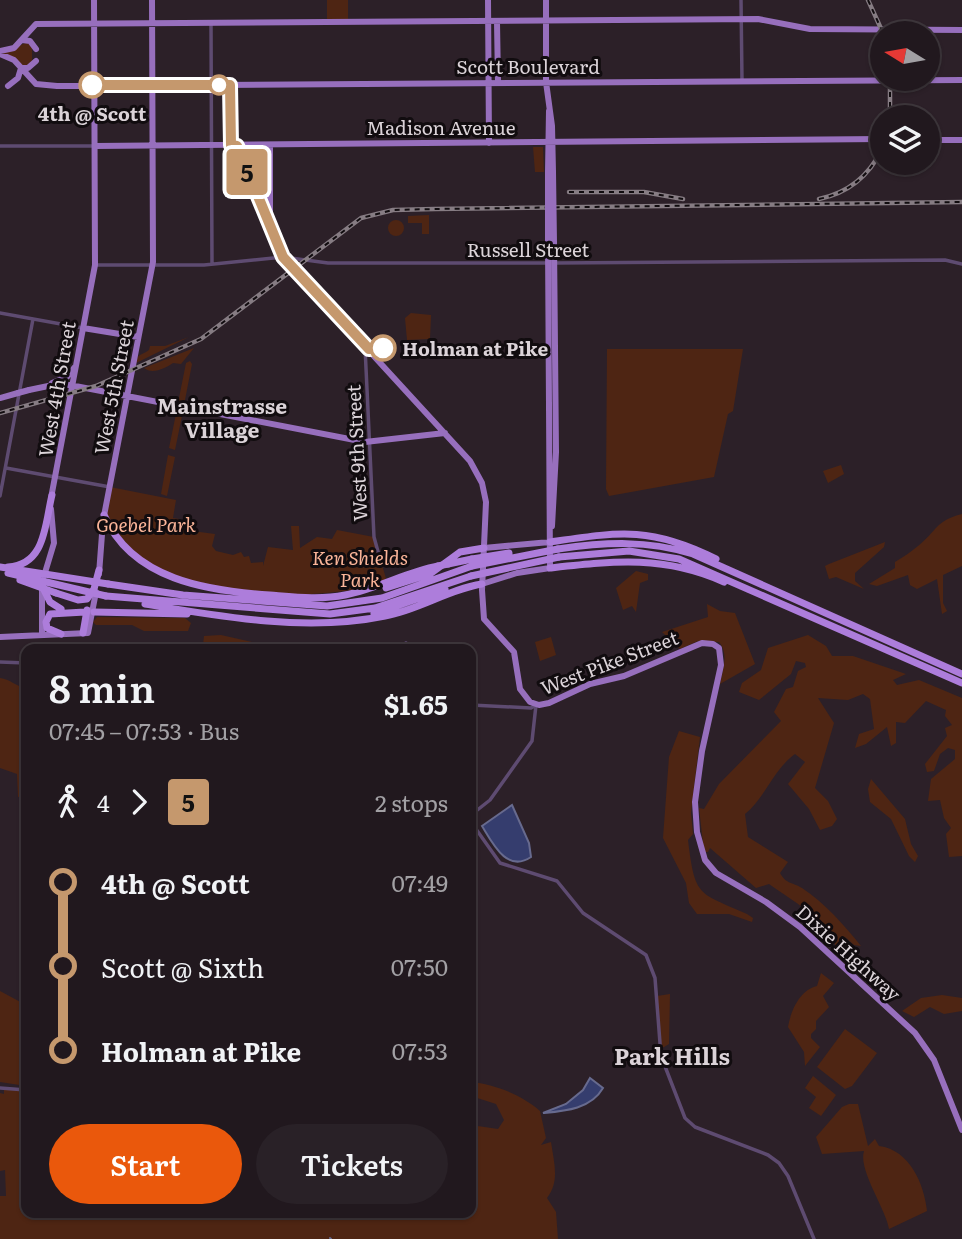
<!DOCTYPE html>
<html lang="en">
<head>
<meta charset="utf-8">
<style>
  :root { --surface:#21181e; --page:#292127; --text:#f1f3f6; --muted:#a2a0a4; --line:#3e373c; --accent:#ea580c }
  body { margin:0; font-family:Literata,serif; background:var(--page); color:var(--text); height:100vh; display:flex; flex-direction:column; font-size:26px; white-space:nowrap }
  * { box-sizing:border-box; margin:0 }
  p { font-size:23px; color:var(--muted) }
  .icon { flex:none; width:38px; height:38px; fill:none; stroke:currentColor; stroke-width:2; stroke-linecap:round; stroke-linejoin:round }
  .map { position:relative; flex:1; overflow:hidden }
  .drawer { position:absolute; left:21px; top:644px; width:455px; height:574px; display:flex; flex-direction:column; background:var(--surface); border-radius:14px; box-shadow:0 2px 5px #0004,0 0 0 2px var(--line) }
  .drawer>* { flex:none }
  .badge { padding:0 14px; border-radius:5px; font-size:24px; line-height:46px }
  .needle { width:46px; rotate:281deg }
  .controls { position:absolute; left:870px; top:21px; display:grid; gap:14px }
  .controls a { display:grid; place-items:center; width:70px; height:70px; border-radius:50%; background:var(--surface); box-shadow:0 2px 5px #0004,0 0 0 2px var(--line); font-size:35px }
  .map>.badge { position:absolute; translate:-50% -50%; box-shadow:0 0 0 4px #fff }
  .legs { display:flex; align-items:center; gap:10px; height:77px; padding:0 28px; font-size:23px }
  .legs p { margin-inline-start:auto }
  .headline { display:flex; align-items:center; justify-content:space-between; height:119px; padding:0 28px }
  h1 { font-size:38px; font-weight:600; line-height:52px }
  .action { display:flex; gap:14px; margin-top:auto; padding:14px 28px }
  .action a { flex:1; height:80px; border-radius:42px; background:var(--accent); color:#fff; font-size:28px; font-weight:600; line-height:80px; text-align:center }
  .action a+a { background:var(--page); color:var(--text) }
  ul { padding:0 28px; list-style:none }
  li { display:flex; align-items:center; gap:24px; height:84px; font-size:26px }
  li i { display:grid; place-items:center; width:10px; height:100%; margin:0 9px; background:currentColor }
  li i::after { content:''; width:18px; height:18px; margin:-9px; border:5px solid; border-radius:50%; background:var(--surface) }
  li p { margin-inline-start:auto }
  li:first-child i { background:linear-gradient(#0000 50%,currentColor 0) }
  li:last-child i { background:linear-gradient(currentColor 50%,#0000 0) }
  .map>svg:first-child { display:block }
  .green { fill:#4e2513 }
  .water { fill:#353d6e; stroke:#676a8e; stroke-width:2 }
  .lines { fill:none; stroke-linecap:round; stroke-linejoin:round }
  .stream { stroke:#676a8e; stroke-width:2 }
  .minor { stroke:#5e4b71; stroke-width:3.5 }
  .major { stroke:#976fbd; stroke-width:6 }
  .highway { stroke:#ad7ddb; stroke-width:7 }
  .rail-casing { stroke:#867c83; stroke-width:4.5 }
  .rail { stroke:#110c0f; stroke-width:2; stroke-dasharray:5; stroke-linecap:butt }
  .major-bridge { stroke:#976fbd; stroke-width:6 }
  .highway-bridge { stroke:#ad7ddb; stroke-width:7 }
  .line-1-casing { stroke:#fff; stroke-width:16 }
  .line-1 { stroke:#c5986d; stroke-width:10 }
  .stop-1-dot { fill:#fff; stroke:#c5986d; stroke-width:3.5 }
  .labels { text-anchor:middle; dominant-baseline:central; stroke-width:6; stroke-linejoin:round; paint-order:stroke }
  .street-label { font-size:19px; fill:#dbd3d8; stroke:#110c0f }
  .stop-label { font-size:19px; font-weight:bold; fill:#dbd3d8; stroke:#110c0f }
  .park-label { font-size:19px; font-style:italic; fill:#fbb599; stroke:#110c0f }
  .neighbourhood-label { font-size:21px; font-weight:bold; fill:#dbd3d8; stroke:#110c0f }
  .quarter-label { font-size:23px; font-weight:bold; fill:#dbd3d8; stroke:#110c0f }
</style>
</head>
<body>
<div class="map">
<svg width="962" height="1239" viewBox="0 0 962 1239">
  <rect width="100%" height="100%" fill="#2c2028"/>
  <path class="green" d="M327,0H348V23H327Z
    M28,42L32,48V61L25,67L2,53Z
    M533,147H543L544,172H535Z
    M429,215V234H422V223H408V216Z
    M388 228a8 8 0 1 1 16 0a8 8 0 1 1-16 0Z
    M411,313L431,315L430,339L407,340L405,318Z
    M189,337L136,363C137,353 143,355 149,350L150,346H165Z
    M194,348L181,364L173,363C166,368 152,375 144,368Z
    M607,349H743L733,411L728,414L714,477L609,496L606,489Z
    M190,361L192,364L184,405L178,403L186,363Z
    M177,409L183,411L175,450L169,448Z
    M168,455L175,457L167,496L161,494Z
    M841,465L844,474L828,483L823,471Z
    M110,487L176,500L173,518L179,519L177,529L215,534L212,546L216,551L233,555L241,552L244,557L249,556L251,563L263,562V566L268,547L293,550L291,526H299L300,548L317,537L332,539L337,530L374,537L387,582C322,602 194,602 139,556C125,544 115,529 104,515Z
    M962,514V566L943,575V603L947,611L942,614L937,579L917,589L910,585L908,575L877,586L869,584L895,568V562C903,557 911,552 918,546C937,531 935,521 962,514Z
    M885,542L884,547L855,573V581L864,589L836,577L829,579L825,566L829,564Z
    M636,571L648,574V580L640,583L636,612L632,606L623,610L616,588Z
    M707,604L720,611L735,613L755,664L720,684C723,669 729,654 719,642L698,641L680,649L662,632L708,617Z
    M97,617L185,618L191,623L188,631H144L132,625H96L93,622Z
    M221,635L252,642L249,649H196V645H203L204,636Z
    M808,635L826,646L832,656H853L906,674L893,680L897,685L919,680L962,698V856L949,857L946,834L951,828L944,818L940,800L928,801L931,779L955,759V750L948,748L940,754L934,771L927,772L925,764L947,736L945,728L952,725L945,716L946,710L926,701L905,723L896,722V743L891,746L887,727L866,744L855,748L859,734L874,729L870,699L863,694L848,700L818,698L834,723L815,788L828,801L837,819L832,826L820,830L809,809L788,784L805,762L795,754C773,770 765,798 745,814L748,837L788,862L780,873C786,884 792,882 802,888C825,903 844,925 861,946L854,945L845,937L848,956L841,957C825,918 802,907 769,884L756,888L710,848L708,852H704L699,808L704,809L719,784L781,721L774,712L786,689L793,687L798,671L806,667L805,663L796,661L791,674L759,700L739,692L742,683L761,670L768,648Z
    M551,637L556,655L540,661L535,642Z
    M0,678C10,679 15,686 26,688V766L23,769L26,777V796L18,797L17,774L0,768Z
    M679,731L700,737L691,813L693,834L688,840C695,898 698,892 747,914L753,918L752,922L729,914H697L689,903L686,883L663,838L669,757Z
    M871,779L905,819L911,844L918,856L915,862L909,856L891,819L870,802L868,789Z
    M821,973L834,983L823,996L829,1007L816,1021V1029L811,1034V1038L820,1047L805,1066L804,1052L788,1027C791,1010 800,990 817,986Z
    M0,991L26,1005V1086L0,1082Z
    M670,994L669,1044L659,1050L657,996Z
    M942,995L962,998V1011L944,1014L930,1007L914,1017L902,1011L921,998Z
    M845,1029L877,1053L852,1086L845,1089L817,1067Z
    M813,1076L836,1095L821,1116L809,1108L816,1097L805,1088Z
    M471,1082C494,1084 522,1095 540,1111L546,1138L541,1145L551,1142C554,1163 560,1181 547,1198L556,1212L558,1239H0V1196H6L5,1170L0,1171V1093L4,1094V1088L26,1090V1213H471V1125L498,1129L504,1120L496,1104L471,1096Z
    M849,1104H858L868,1146L875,1139L879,1146C910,1150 924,1184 927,1211L889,1229C886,1209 858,1170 864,1151L822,1154L816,1137L842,1107Z"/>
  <path class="water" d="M512,805L529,843L531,857C507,873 493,844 482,826Z
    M590,1078L603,1088C591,1109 565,1111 543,1113L566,1104L583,1090Z"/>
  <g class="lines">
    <path class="stream" d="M330,1238L331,1239"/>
    <path class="minor" d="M741,0L742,80
      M211,24L212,264
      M0,146H95
      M555,263L945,260L962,264
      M95,265H204L283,257L328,263H547
      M0,313L83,328
      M365,347L374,537L380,559
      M6,468L110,487
      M0,496L33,319
      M406,643L408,649
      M0,662L26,663
      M471,705L531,708L536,705L532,741L490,800L471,815
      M471,822L500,863L557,881L583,913L646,955L655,978L661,1056L685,1118L695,1127L768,1155L779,1163L788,1176L814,1239
      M0,1088L26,1090"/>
    <path class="major" d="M488,0L489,143
      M546,0V82L552,126L553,172
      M497,22L498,82
      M22,40L30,41L36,49
      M0,51L14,48L36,24L758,19L810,29L962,30
      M0,54L14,60L36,84L57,86L962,80
      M230,85L231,145
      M8,86L18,78L21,68H28L36,61
      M928,140H962
      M95,146L882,139
      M237,146L283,257L470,461L482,483L486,502L482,590L484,619L514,652L520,689L530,702L539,705L549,703L590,684L624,676L702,643L713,644L719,648L721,665L702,751L695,802L697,832L705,860L716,873L766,902L800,927L915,1033L934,1060L962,1130
      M548,172L549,111
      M270,227V145
      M83,328L138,337
      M52,383L67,377L74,368
      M29,390L53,385H70L365,442L445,433
      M0,398L18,393
      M51,498L95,265L94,0
      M552,526L556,452L554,243
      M484,548L550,542
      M99,574L103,521L153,262L152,0
      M44,576L54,543L51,509
      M482,584L517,573L550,568L548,243
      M42,635V587
      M0,637L88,633L96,592"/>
    <path class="highway" d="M104,515C132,580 208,591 270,595C295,597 320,600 345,595C377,589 406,572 438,566
      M550,542C619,532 650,526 716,559
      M558,549C606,542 647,540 693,554L962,674
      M559,557L629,551L679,559L962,683
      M448,564L472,559
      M8,567C46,565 45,523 52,495
      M550,568C614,561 664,555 724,582
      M108,584L183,595L327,606L382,598L472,566
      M42,586L50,602L61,609
      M386,588L430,574L460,552L484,548
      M56,593L78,600L87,599L94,589L99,570
      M106,596L330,614L375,608L471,576
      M145,604C222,617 308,632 385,616C419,610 449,589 482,584
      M94,612L187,614
      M374,614L445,589
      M83,633L87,610
      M61,634L47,628L46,622L50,614L85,612"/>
    <g class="rail-casing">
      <path id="rail" d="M868,0L883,33
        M890,117V79
        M569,192H644L683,199
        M819,199C848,193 869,176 882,149
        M0,413L96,386L201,339L361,218L393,210L435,209L962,202"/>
    </g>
    <use href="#rail" class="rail"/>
    <path class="major-bridge" d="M548,172V243
      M553,172L554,243
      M18,393L29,390"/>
    <path class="highway-bridge" d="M472,559L509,553
      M438,566L448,564
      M472,566L558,549
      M0,567L108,584
      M8,573L106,596
      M471,576L559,557
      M20,580L56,593"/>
  </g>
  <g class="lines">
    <g class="line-1-casing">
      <path id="line-1" d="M92,85H230L231,145L237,146L239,150L283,257L369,349L383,348"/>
    </g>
    <use href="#line-1" class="line-1"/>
  </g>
  <g class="stop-1-dot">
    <circle cx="92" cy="85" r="12"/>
    <circle cx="219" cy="85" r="9"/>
    <circle cx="383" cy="348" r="12"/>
  </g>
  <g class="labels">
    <g class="street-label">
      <text x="528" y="66">Scott Boulevard</text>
      <text x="441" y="127">Madison Avenue</text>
      <text x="528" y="249">Russell Street</text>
      <text transform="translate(113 387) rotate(-79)">West 5th Street</text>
      <text transform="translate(56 389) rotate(-80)">West 4th Street</text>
      <text transform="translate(356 453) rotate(-93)">West 9th Street</text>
      <text transform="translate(609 662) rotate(-21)">West Pike Street</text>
      <text transform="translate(849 952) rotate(42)">Dixie Highway</text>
    </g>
    <g class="stop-label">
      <text x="92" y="113">4th @ Scott</text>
      <text x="402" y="348" text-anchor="start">Holman at Pike</text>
    </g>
    <g class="park-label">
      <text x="146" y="524">Goebel Park</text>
      <text x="360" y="557">Ken Shields<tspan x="360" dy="22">Park</tspan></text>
    </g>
    <g class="neighbourhood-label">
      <text x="222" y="404">Mainstrasse<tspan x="222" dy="24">Village</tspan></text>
    </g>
    <g class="quarter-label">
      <text x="672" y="1055">Park Hills</text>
    </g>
  </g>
</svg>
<div class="controls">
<a><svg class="needle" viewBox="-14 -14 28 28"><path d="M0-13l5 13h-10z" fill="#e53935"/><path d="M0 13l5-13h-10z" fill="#a2a0a4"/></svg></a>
<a><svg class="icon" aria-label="layers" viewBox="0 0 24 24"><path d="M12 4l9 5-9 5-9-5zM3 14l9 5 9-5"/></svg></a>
</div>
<b class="badge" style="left:247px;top:172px;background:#c5986d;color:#111">5</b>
<section class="drawer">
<div class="headline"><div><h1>8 min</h1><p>07:45 – 07:53 · Bus</p></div><b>$1.65</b></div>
<div class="legs"><svg class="icon" aria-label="walk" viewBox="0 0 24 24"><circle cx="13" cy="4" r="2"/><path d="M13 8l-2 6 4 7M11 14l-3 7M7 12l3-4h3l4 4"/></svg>4<svg class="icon" aria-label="forward" viewBox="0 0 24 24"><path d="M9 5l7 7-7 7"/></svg><b class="badge" style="background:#c5986d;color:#111">5</b><p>2 stops</p></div>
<ul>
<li><i style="color:#c5986d"></i><b>4th @ Scott</b><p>07:49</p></li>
<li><i style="color:#c5986d"></i><span>Scott @ Sixth</span><p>07:50</p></li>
<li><i style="color:#c5986d"></i><b>Holman at Pike</b><p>07:53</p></li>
</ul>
<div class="action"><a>Start</a><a>Tickets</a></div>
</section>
</div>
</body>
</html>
